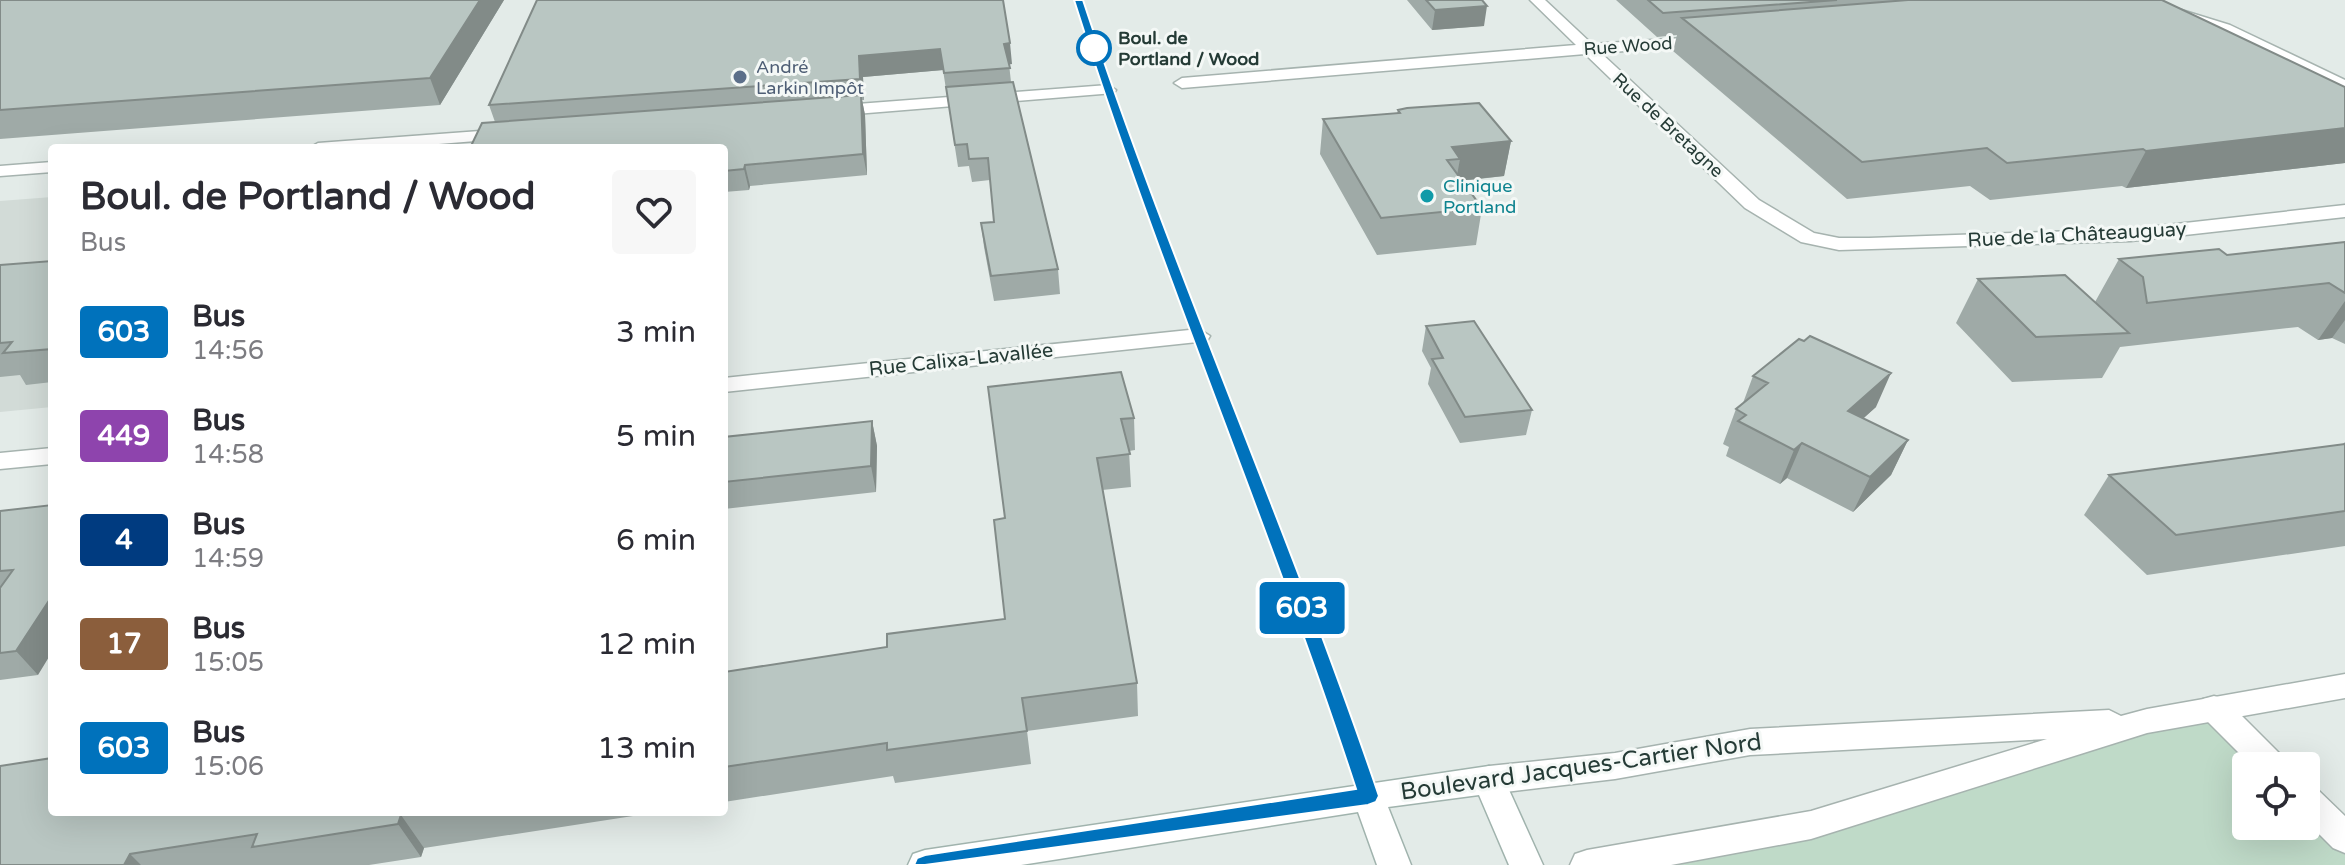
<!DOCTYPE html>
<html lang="en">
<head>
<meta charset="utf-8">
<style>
  :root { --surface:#fff; --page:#f7f7f7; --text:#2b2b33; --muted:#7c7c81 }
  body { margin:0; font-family:"Varela Round",sans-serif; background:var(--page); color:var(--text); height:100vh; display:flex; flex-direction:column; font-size:30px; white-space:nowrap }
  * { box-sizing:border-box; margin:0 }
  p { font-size:26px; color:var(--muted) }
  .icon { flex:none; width:44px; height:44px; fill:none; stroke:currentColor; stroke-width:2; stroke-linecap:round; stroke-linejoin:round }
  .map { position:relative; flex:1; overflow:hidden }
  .sheet { position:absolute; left:48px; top:144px; width:680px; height:672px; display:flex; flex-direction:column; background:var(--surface); border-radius:8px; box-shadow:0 8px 32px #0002 }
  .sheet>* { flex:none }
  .badge { padding:0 16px; border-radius:6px; font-size:28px; line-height:52px }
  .controls { position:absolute; left:2232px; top:752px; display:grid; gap:16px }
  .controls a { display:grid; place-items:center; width:88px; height:88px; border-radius:8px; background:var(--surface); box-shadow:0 8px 32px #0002; font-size:40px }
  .map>.badge { position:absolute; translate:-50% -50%; box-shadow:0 0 0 4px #fff }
  .round { display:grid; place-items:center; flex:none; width:84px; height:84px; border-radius:8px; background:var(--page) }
  .summary { display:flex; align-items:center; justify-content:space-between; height:136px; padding:0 32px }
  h1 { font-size:38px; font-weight:800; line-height:60px }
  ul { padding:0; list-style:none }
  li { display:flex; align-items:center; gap:24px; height:104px; padding:0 32px }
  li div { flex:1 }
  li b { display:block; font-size:30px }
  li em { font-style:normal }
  li .badge { min-width:88px; font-weight:700; text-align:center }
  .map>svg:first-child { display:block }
  .built { fill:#d2dbd7 }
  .green { fill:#bfdac8 }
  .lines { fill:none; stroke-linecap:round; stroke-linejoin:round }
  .minor-casing { stroke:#a6b3af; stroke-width:3 }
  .tertiary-casing { stroke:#a6b3af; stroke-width:3 }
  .secondary-casing { stroke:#a0b3ad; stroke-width:3 }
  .minor { fill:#fff; fill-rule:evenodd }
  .tertiary { fill:#fff; fill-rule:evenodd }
  .secondary { fill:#fff; fill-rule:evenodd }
  .wall { fill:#9faaa7 }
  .shaded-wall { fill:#828b88 }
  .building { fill:#b9c6c2; stroke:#828b88; stroke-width:2 }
  .line { fill:#0072bc; stroke:#fff; stroke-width:2 }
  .stop-dot { fill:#fff; stroke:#0072bc; stroke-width:4 }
  .service-dot { fill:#5c6f8a; stroke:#f4f8f6; stroke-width:3 }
  .culture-dot { fill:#0f9aa8; stroke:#f4f8f6; stroke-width:3 }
  .labels { text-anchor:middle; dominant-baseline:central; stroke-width:6; stroke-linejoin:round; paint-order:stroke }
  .far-stop-label { font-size:18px; font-weight:bold; fill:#253b36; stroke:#f4f8f6; text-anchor:start }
  .far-street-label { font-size:18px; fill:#253b36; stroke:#f4f8f6 }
  .far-service-label { font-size:18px; fill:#4e5e75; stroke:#f4f8f6; text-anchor:start }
  .far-culture-label { font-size:18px; fill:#0d838f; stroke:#f4f8f6; text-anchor:start }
  .street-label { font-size:20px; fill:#253b36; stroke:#f4f8f6 }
  .near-street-label { font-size:24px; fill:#253b36; stroke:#f4f8f6 }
</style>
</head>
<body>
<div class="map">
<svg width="2345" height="865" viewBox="0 0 2345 865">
  <rect width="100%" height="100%" fill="#e3ebe8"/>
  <path class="built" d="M52,197V407L0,412V201Z"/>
  <path class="green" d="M2214,708L2272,766H2246V826H2306V799L2345,838V865H1587L1668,852Z"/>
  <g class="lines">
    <g class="minor-casing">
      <path id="minor" d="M1530,0H1545L1592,44L1713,36L1716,39L1708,44L1601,53L1759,200L1814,233L1839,238H1869L2131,229L2345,205V217L2131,241L1839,250L1801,242L1745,208L1585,54L1182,88L1174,83L1182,78L1576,45Z
        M2175,8L2230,25L2345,80V91L2220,31L2170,15L2168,12Z
        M1108,85L1116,90L1114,93L831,116L823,111L831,106Z
        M507,129L513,130L516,134L513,138L389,148H309L318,143Z
        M52,162V172L0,176V166Z
        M1199,329L1210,336L1207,341L724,392V378Z
        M52,448V464L0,469V453Z
        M2214,696L2225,699L2283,757L2288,766H2252L2203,717L2199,708L2203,699Z
        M2306,785L2317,789L2345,816V853L2333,848L2306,821Z"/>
    </g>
    <g class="tertiary-casing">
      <path id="tertiary" d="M2345,674V698L2147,733L1811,839L1671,865H1570L1575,854L1587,850L1811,811L2047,739L1750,755L1615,779L1489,794L1478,790L1473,780L1478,770L1489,766L1615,753L1750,729L2109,710L2121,716L2147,709Z"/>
    </g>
    <g class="secondary-casing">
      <path id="secondary" d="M1489,766L1500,770L1543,865H1509L1479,795L1388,807L1411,865H1377L1358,812L1021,865H908L913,854L925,850Z"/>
    </g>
    <use href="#minor" class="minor"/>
    <use href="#tertiary" class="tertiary"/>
    <use href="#secondary" class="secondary"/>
  </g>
  <path class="wall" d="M0,0H504L440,105L0,139Z
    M537,0L1012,64H1009L1011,82L1058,269L1060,294L994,301L984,247L981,223L994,222L990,180L972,182L969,166L958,167L943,70L863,77L864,100H862L865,115L867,175L750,186L749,190L724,192V148L495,122L489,105Z
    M1407,0H1482L1484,26L1432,30Z
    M1616,0H2162L2345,87V163L2126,188L2122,186L1990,200L1970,186L1847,199L1673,51L1677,35L1657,37Z
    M1398,110L1511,141L1504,176L1462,181L1482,208L1476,245L1377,255L1320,154L1323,119L1397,113Z
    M2345,242V344L2332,338L2318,340L2298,327L2120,347L2102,378L2012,382L1956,323L1978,279L2095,302L2119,259L2227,255Z
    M52,261V382L26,385L20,375L0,377V265Z
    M1426,326L1532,410L1526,435L1460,443L1428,384L1431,368L1422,351Z
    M1753,376L1876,407L1863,418L1908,440L1891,475L1853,512L1787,478L1780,484L1726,456L1729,447L1723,444L1736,409L1743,403Z
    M988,387L1134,418L1135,450L1129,451L1131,487L1102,490L1137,683L1138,716L1027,731L1031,764L895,783L893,776L724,802V672L887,647L1005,619V518Z
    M872,421L877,446L876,492L724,509V437Z
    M2345,442V546L2147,575L2084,515L2109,475L2343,444Z
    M0,511L38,675L0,680Z
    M52,812H659L424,848L421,857L369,865H0Z"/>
  <path class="shaded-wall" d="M480,0H504L440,105L430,78Z
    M1487,6L1484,26L1432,30L1435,10Z
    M1010,43L1012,64L1006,65L1004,44Z
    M940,49L943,70L863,77L864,100L860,79L859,56Z
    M861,95L865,115L867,175L863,154Z
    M2345,128V163L2126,188L2146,151Z
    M1511,141L1504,176L1456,181L1460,159L1452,147Z
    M745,165L750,186L749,190L744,169Z
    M2345,301V320L2332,338L2318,340Z
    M1891,373L1876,407L1833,446L1848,411Z
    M872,421L877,446L876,492L871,466Z
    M1908,440L1891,475L1853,512L1870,477Z
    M1802,443L1787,478L1780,484L1794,450Z
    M52,596V652L38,675L16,651Z
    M401,815L424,848L421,857L398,824Z
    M130,854L141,865H124Z"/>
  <path class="building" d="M0,0H480L430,78L0,110Z
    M537,0H1003L1010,43L1004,44L1010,68L944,73L940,49L859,56L860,79L489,105Z
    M1426,0H1482L1487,6L1435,10Z
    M1648,0H1837L1663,13Z
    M1908,0H2162L2345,87V128L2146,151L2143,149L2007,163L1987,148L1862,162L1682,18Z
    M1013,82L1058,269L991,276L981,223L994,222L988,158L969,159L967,144L955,145L946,87Z
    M861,95L863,154L745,165L744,169L724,171V148H470L482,123Z
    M1479,103L1511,141L1452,147L1460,159L1447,160L1482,208L1381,218L1323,119L1400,113L1398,110L1407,108Z
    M2345,242V293L2329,283L2147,303L2143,277L2119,259L2219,249L2227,255Z
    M52,261V349L3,353L12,342L0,343V265Z
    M2065,275L2129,333L2036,337L1978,279Z
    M1474,321L1532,410L1465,417L1432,359L1443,358L1426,326Z
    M1810,336L1891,373L1848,411L1908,440L1870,477L1802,443L1794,450L1738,421L1746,415L1736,409L1768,383L1753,376L1799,339L1804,341Z
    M1121,372L1134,418L1121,419L1130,454L1097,458L1137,683L1022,698L1027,731L887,750V743L724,767V672L887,647V634L1005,619L994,520L1005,518L988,387Z
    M872,421L871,466L724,482V437Z
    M2345,444V511L2176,535L2109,475Z
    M52,505V596L16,651L0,653V588L13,570L0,571V511Z
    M52,758V812H421L401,815L398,824L252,847L257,834L130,854L124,865H0V766Z"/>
  <path class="line" d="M1074,0H1083C1172,269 1288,528 1379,796L1376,802L1368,805L925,865H914L917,858L925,855L1356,789C1269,523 1158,266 1074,0Z"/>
  <circle class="stop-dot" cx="1094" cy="48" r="16"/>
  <circle class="service-dot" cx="740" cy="77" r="8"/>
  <circle class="culture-dot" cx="1427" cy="196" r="8"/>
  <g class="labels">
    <g class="far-stop-label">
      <text x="1118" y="38">Boul. de<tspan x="1118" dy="21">Portland / Wood</tspan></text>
    </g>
    <g class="far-street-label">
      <text transform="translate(1628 46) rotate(-4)">Rue Wood</text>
      <text transform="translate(1668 125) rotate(43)">Rue de Bretagne</text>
    </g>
    <g class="far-service-label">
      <text x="756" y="67">André<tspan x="756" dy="21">Larkin Impôt</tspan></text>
    </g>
    <g class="far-culture-label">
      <text x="1443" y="186">Clinique<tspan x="1443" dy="21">Portland</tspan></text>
    </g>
    <g class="street-label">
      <text transform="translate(2077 235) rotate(-3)">Rue de la Châteauguay</text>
      <text transform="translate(961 360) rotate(-6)">Rue Calixa-Lavallée</text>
    </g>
    <g class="near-street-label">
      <text transform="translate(1581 767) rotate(-8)">Boulevard Jacques-Cartier Nord</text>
    </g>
  </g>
</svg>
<div class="controls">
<a><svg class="icon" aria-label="locate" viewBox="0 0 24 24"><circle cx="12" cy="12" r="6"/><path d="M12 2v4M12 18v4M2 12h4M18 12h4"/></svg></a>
</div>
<b class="badge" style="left:1302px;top:608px;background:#0072bc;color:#fff">603</b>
<section class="sheet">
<div class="summary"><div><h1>Boul. de Portland / Wood</h1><p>Bus</p></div><a class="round"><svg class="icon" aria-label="heart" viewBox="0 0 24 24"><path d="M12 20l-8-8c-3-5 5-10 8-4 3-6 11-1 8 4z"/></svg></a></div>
<ul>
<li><span class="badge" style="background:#0072bc;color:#fff">603</span><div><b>Bus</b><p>14:56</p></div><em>3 min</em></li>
<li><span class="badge" style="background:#8e44ad;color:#fff">449</span><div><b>Bus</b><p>14:58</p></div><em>5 min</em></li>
<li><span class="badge" style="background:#003b80;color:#fff">4</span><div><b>Bus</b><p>14:59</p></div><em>6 min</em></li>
<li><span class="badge" style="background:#8b5e3c;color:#fff">17</span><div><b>Bus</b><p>15:05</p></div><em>12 min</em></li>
<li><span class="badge" style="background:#0072bc;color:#fff">603</span><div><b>Bus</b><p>15:06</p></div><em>13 min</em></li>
</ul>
</section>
</div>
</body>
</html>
